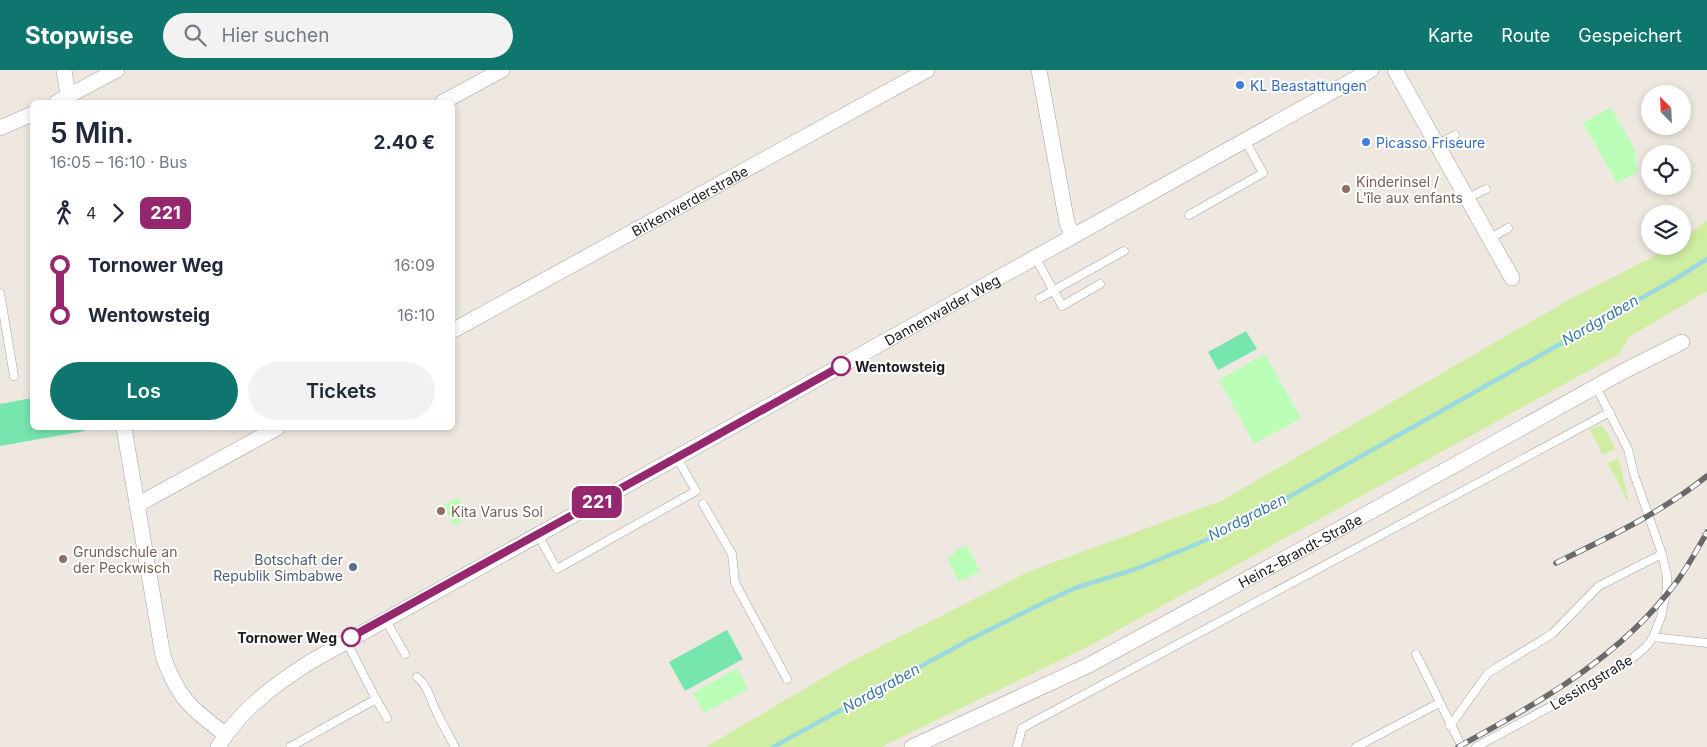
<!DOCTYPE html>
<html lang="de">
<head>
<meta charset="utf-8">
<style>
  :root { --surface:#fff; --page:#f2f2f3; --text:#1f2937; --muted:#747a83; --accent:#0f766e }
  body { margin:0; font-family:Inter,sans-serif; background:var(--page); color:var(--text); height:100vh; display:flex; flex-direction:column; font-size:19px; white-space:nowrap }
  * { box-sizing:border-box; margin:0 }
  p { font-size:16px; color:var(--muted) }
  .icon { flex:none; width:28px; height:28px; fill:none; stroke:currentColor; stroke-width:2; stroke-linecap:round; stroke-linejoin:round }
  .map { position:relative; flex:1; overflow:hidden }
  .sheet { position:absolute; left:30px; top:30px; width:425px; height:330px; display:flex; flex-direction:column; background:var(--surface); border-radius:8px; box-shadow:0 2px 8px #0003 }
  .sheet>* { flex:none }
  .badge { padding:0 10px; border-radius:8px; font-size:18px; line-height:32px }
  .needle { width:32px; rotate:336deg }
  .buttons { position:absolute; left:1641px; top:15px; display:grid; gap:10px }
  .buttons a { display:grid; place-items:center; width:50px; height:50px; border-radius:50%; background:var(--surface); box-shadow:0 2px 8px #0003; font-size:25px }
  .map>.badge { position:absolute; translate:-50% -50%; box-shadow:0 0 0 2px #fff }
  .legs { display:flex; align-items:center; gap:8px; height:55px; padding:0 20px; font-size:16px }
  .legs p { margin-inline-start:auto }
  .head { display:flex; align-items:center; justify-content:space-between; height:85px; padding:0 20px }
  h1 { font-size:28px; font-weight:600; line-height:38px }
  .primary-button { display:flex; gap:10px; margin-top:auto; padding:10px 20px }
  .primary-button a { flex:1; height:58px; border-radius:30px; background:var(--accent); color:#fff; font-size:20px; font-weight:600; line-height:58px; text-align:center }
  .primary-button a+a { background:var(--page); color:var(--text) }
  ul { padding:0 20px; list-style:none }
  li { display:flex; align-items:center; gap:18px; height:50px; font-size:19px }
  li i { display:grid; place-items:center; width:8px; height:100%; margin:0 6px; background:currentColor }
  li i::after { content:''; width:12px; height:12px; margin:-6px; border:4px solid; border-radius:50%; background:var(--surface) }
  li p { margin-inline-start:auto }
  li:first-child i { background:linear-gradient(#0000 50%,currentColor 0) }
  li:last-child i { background:linear-gradient(currentColor 50%,#0000 0) }
  header { display:flex; align-items:center; gap:30px; box-sizing:border-box; height:70px; padding:0 25px; background:var(--accent); color:#fff }
  header strong { font-size:24px }
  nav { display:flex; gap:28px; margin-inline-start:auto; font-size:18px }
  .search { width:350px; height:45px; background:var(--page); display:flex; align-items:center; gap:12px; box-sizing:border-box; padding:0 18px; border-radius:28px; color:var(--muted); font-size:19px }
  .map>svg:first-child { display:block }
  .grass { fill:#cfeea1 }
  .park { fill:#bafeb8 }
  .pitch { fill:#77e5ae }
  .lines { fill:none; stroke-linecap:round; stroke-linejoin:round }
  .stream { stroke:#9cd8e0; stroke-width:4.5 }
  .service-casing { stroke:#a3a3a3; stroke-width:9 }
  .minor-casing { stroke:#a3a3a3; stroke-width:16 }
  .service { stroke:#fff; stroke-width:8 }
  .minor { stroke:#fff; stroke-width:15 }
  .rail-casing { stroke:#6a6a6a; stroke-width:5.5 }
  .rail { stroke:#fff; stroke-width:4; stroke-dasharray:11; stroke-linecap:butt }
  .line-1-casing { stroke:#fff; stroke-width:11 }
  .line-1 { stroke:#95276e; stroke-width:8 }
  .shop-dot { fill:#3f7fe0; stroke:#fff; stroke-width:2 }
  .education-dot { fill:#8d6e63; stroke:#fff; stroke-width:2 }
  .stop-1-dot { fill:#fff; stroke:#95276e; stroke-width:2.5 }
  .service-dot { fill:#5c6f8a; stroke:#fff; stroke-width:2 }
  .labels { text-anchor:middle; dominant-baseline:central; stroke-width:4; stroke-linejoin:round; paint-order:stroke }
  .shop-label { font-size:14px; fill:#366cbe; stroke:#fff; text-anchor:start }
  .education-label { font-size:14px; fill:#785e54; stroke:#fff; text-anchor:start }
  .street-label { font-size:14px; fill:#1c1c1c; stroke:#fff }
  .stop-label { font-size:14px; font-weight:bold; fill:#1c1c1c; stroke:#fff; text-anchor:start }
  .service-label { font-size:14px; fill:#4e5e75; stroke:#fff; text-anchor:end }
  .water-label { font-size:15px; font-style:italic; fill:#3c7aa2; stroke:#fff }
</style>
</head>
<body>
<header>
<strong>Stopwise</strong>
<div class="search"><svg class="icon" aria-label="search" viewBox="0 0 24 24"><circle cx="10" cy="10" r="6"/><path d="M15 15l6 6"/></svg>Hier suchen</div>
<nav><a>Karte</a><a>Route</a><a>Gespeichert</a></nav>
</header>
<div class="map">
<svg width="1707" height="677" viewBox="0 0 1707 677">
  <rect width="100%" height="100%" fill="#eee8e0"/>
  <path class="grass" d="M1707,150V221L1629,267L1619,284L1091,575L881,677H706L850,592L1030,501L1221,431L1572,228L1674,176H1682L1683,169Z
    M1602,355L1610,368L1615,379L1603,385L1591,362V359Z
    M1618,388L1629,431L1628,432L1608,393Z"/>
  <path class="park" d="M1611,37L1635,80L1637,102L1617,113L1583,53Z
    M1265,284L1301,348L1254,374L1219,310Z
    M458,427L469,447L454,456L443,436Z
    M967,475L980,502L959,512L947,488L954,484L953,482Z
    M737,598L748,619L704,643L693,623Z"/>
  <path class="pitch" d="M1246,261L1257,279L1218,300L1208,282Z
    M32,328V358H84L85,361L0,376V334Z
    M727,560L743,589L685,621L669,592Z"/>
  <g class="lines">
    <path class="stream" d="M773,677L969,570L1041,534L1075,518L1136,499L1204,471L1248,450L1677,208L1707,189"/>
    <g class="service-casing">
      <path id="service" d="M1437,74L1455,65
        M1468,128L1486,119
        M1189,145L1263,103L1245,70
        M1491,168L1508,158
        M1035,187L1062,236L1100,214
        M0,223L14,306
        M1040,228L1124,181
        M703,434L732,484L735,513L787,609
        M538,465L557,499L696,421L677,388
        M385,549L405,584
        M1653,567L1707,573
        M1416,584L1462,677
        M417,607C429,617 431,632 438,645C443,656 450,667 455,677
        M376,629L387,648
        M1450,656L1488,603L1552,564L1599,516L1662,484
        M290,677L376,629L346,571
        M1017,677L1022,658L1610,342
        M1356,677L1439,633
        M1476,677L1594,613L1634,587L1647,576L1653,567L1661,547L1667,518V506L1662,484L1634,404L1628,379L1596,317"/>
    </g>
    <g class="minor-casing">
      <g id="minor">
        <path d="M64,0L69,32"/>
        <path d="M1039,0L1067,153L1073,166"/>
        <path d="M1395,0L1512,208"/>
        <path d="M57,32L117,0"/>
        <path d="M443,32L502,0"/>
        <path d="M0,58L32,44"/>
        <path id="s1" d="M452,261L927,0"/>
        <path d="M124,358L163,586C178,628 190,638 225,664"/>
        <path d="M137,435L277,358"/>
        <path id="s2" d="M218,677C240,640 274,615 310,592L1371,0"/>
        <path id="s3" d="M912,677L1089,595L1350,453L1624,301L1682,272"/>
      </g>
    </g>
    <use href="#service" class="service"/>
    <use href="#minor" class="minor"/>
    <g class="rail-casing">
      <path id="rail" d="M1556,493C1609,467 1661,443 1707,406
        M1458,677C1539,632 1617,590 1675,514C1687,498 1697,480 1707,462"/>
    </g>
    <use href="#rail" class="rail"/>
  </g>
  <g class="lines">
    <g class="line-1-casing">
      <path id="line-1" d="M351,567L694,378L841,296"/>
    </g>
    <use href="#line-1" class="line-1"/>
  </g>
  <g class="shop-dot">
    <circle cx="1240" cy="15" r="5"/>
    <circle cx="1366" cy="72" r="5"/>
  </g>
  <g class="education-dot">
    <circle cx="1346" cy="119" r="5"/>
    <circle cx="441" cy="441" r="5"/>
    <circle cx="63" cy="489" r="5"/>
  </g>
  <g class="stop-1-dot">
    <circle cx="841" cy="296" r="9"/>
    <circle cx="351" cy="567" r="9"/>
  </g>
  <circle class="service-dot" cx="353" cy="497" r="5"/>
  <g class="labels">
    <g class="shop-label">
      <text x="1250" y="15">KL Beastattungen</text>
      <text x="1376" y="72">Picasso Friseure</text>
    </g>
    <g class="education-label">
      <text x="1356" y="111">Kinderinsel /<tspan x="1356" dy="16">L'île aux enfants</tspan></text>
      <text x="451" y="441">Kita Varus Sol</text>
      <text x="73" y="481">Grundschule an<tspan x="73" dy="16">der Peckwisch</tspan></text>
    </g>
    <g class="street-label">
      <text stroke="none"><textPath href="#s1" startOffset="271">Birkenwerderstraße</textPath></text>
      <text stroke="none"><textPath href="#s2" startOffset="850">Dannenwalder Weg</textPath></text>
      <text stroke="none"><textPath href="#s3" startOffset="435">Heinz-Brandt-Straße</textPath></text>
      <text transform="translate(1591 612) rotate(-31)">Lessingstraße</text>
    </g>
    <g class="stop-label">
      <text x="855" y="296">Wentowsteig</text>
      <text x="337" y="567" text-anchor="end">Tornower Weg</text>
    </g>
    <g class="service-label">
      <text x="343" y="489">Botschaft der<tspan x="343" dy="16">Republik Simbabwe</tspan></text>
    </g>
    <g class="water-label">
      <text transform="translate(1600 250) rotate(-30)">Nordgraben</text>
      <text transform="translate(1247 447) rotate(-27)">Nordgraben</text>
      <text transform="translate(881 618) rotate(-29)">Nordgraben</text>
    </g>
  </g>
</svg>
<div class="buttons">
<a><svg class="needle" viewBox="-14 -14 28 28"><path d="M0-13l5 13h-10z" fill="#e53935"/><path d="M0 13l5-13h-10z" fill="#747a83"/></svg></a>
<a><svg class="icon" aria-label="locate" viewBox="0 0 24 24"><circle cx="12" cy="12" r="6"/><path d="M12 2v4M12 18v4M2 12h4M18 12h4"/></svg></a>
<a><svg class="icon" aria-label="layers" viewBox="0 0 24 24"><path d="M12 4l9 5-9 5-9-5zM3 14l9 5 9-5"/></svg></a>
</div>
<b class="badge" style="left:597px;top:432px;background:#95276e;color:#fff">221</b>
<section class="sheet">
<div class="head"><div><h1>5 Min.</h1><p>16:05 – 16:10 · Bus</p></div><b>2.40 €</b></div>
<div class="legs"><svg class="icon" aria-label="walk" viewBox="0 0 24 24"><circle cx="13" cy="4" r="2"/><path d="M13 8l-2 6 4 7M11 14l-3 7M7 12l3-4h3l4 4"/></svg>4<svg class="icon" aria-label="forward" viewBox="0 0 24 24"><path d="M9 5l7 7-7 7"/></svg><b class="badge" style="background:#95276e;color:#fff">221</b></div>
<ul>
<li><i style="color:#95276e"></i><b>Tornower Weg</b><p>16:09</p></li>
<li><i style="color:#95276e"></i><b>Wentowsteig</b><p>16:10</p></li>
</ul>
<div class="primary-button"><a>Los</a><a>Tickets</a></div>
</section>
</div>
</body>
</html>
